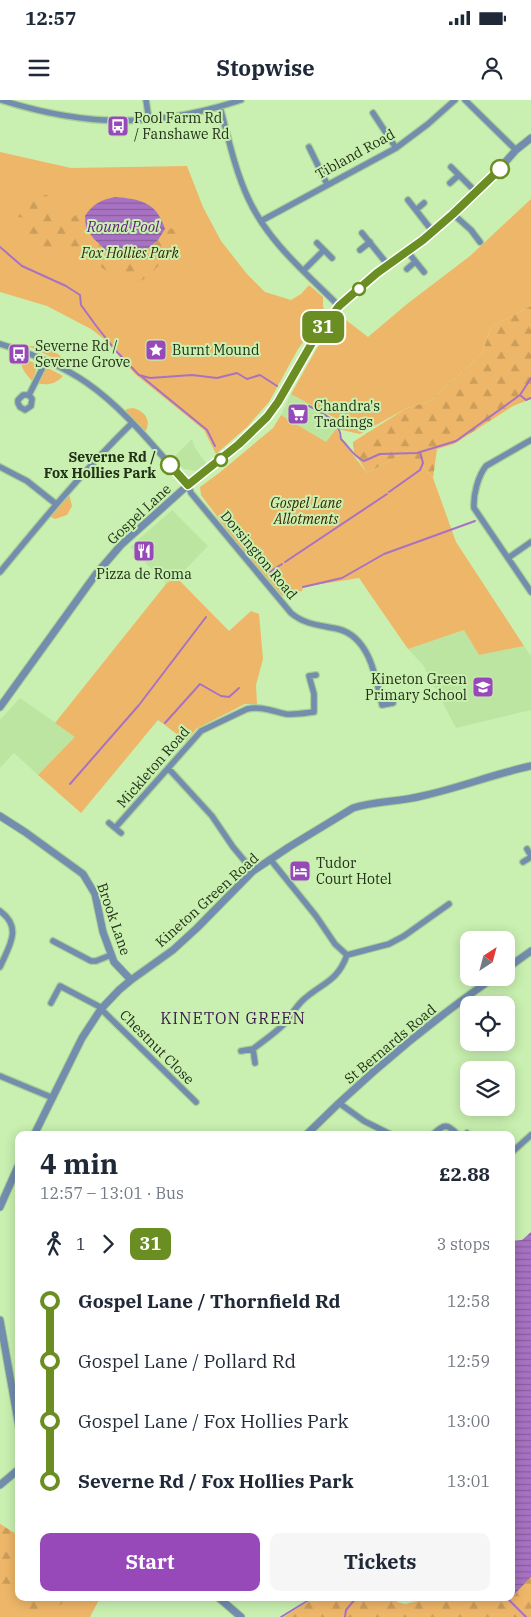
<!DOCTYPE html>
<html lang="en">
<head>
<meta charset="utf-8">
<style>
  :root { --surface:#fff; --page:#f6f6f7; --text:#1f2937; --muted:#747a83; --accent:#9749ba }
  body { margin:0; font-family:"IBM Plex Serif",serif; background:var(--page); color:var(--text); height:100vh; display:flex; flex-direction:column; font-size:19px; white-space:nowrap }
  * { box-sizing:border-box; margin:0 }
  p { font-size:16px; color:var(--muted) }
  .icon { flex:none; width:28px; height:28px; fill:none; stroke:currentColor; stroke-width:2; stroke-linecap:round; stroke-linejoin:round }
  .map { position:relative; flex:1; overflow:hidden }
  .sheet { position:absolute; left:15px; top:1031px; width:500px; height:470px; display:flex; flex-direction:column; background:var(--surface); border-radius:10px; box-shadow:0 2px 12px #0003 }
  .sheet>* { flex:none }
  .badge { padding:0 10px; border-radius:8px; font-size:18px; line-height:32px }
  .needle { width:32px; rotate:36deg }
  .buttons { position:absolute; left:460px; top:831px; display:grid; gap:10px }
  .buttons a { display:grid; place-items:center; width:55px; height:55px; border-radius:10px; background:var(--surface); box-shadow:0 2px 12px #0003; font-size:25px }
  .map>.badge { position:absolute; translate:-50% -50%; box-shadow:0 0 0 2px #fff }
  .legs { display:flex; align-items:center; gap:8px; height:55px; padding:0 25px; font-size:16px }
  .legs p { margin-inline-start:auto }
  .overview { display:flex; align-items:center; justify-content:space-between; height:85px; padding:0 25px }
  h1 { font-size:28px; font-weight:700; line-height:38px }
  .button { display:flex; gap:10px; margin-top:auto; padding:10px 25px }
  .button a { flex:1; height:58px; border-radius:10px; background:var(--accent); color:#fff; font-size:20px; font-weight:700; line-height:58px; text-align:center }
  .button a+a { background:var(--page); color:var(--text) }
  ul { padding:0 25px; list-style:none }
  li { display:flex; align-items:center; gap:18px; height:60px; font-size:19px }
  li i { display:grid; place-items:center; width:8px; height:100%; margin:0 6px; background:currentColor }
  li i::after { content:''; width:12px; height:12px; margin:-6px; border:4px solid; border-radius:50%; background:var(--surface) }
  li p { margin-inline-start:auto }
  li:first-child i { background:linear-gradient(#0000 50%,currentColor 0) }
  li:last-child i { background:linear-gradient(currentColor 50%,#0000 0) }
  .status { display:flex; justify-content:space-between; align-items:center; height:35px; padding:0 25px; background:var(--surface); direction:ltr }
  .status svg { height:14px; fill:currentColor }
  header { display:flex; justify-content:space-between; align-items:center; height:65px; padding:0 25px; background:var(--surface); font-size:22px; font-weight:700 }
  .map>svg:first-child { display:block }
  .built { fill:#bbe5a0 }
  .green { fill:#eeb668 }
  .forest { fill:url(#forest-firs) }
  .water { fill:url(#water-rules) }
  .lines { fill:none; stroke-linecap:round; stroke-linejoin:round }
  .stream { stroke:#a872c3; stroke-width:2 }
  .minor-casing { stroke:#abce95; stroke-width:8 }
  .tertiary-casing { stroke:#abce95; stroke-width:9 }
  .minor { stroke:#728dae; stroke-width:5.5 }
  .tertiary { stroke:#728dae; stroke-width:7 }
  .line-1-casing { stroke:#fff; stroke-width:11 }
  .line-1 { stroke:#6b8e23; stroke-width:8 }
  .stop-1-dot { fill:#fff; stroke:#6b8e23; stroke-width:2.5 }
  .labels { text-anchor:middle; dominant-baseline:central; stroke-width:4; stroke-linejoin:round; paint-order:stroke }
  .poi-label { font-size:14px; fill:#223118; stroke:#c9f0b0; text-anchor:start }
  .street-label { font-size:14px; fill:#223118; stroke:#c9f0b0 }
  .park-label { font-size:14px; font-style:italic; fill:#3d2500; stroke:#c9f0b0 }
  .stop-label { font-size:14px; font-weight:bold; fill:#223118; stroke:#c9f0b0; text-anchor:end }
  .water-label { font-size:15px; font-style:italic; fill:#641f81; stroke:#c9f0b0 }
  .quarter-label { font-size:16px; letter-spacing:1px; fill:#3d184e; stroke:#c9f0b0 }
</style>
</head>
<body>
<div class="status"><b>12:57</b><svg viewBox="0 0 49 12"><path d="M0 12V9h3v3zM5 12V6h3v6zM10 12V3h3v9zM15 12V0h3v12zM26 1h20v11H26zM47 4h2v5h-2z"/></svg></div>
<header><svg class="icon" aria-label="menu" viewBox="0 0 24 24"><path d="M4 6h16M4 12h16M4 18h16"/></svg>Stopwise<svg class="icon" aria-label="person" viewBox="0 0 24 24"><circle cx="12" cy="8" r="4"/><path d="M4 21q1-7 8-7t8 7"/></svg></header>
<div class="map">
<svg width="531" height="1517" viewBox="0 0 531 1517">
  <defs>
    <pattern id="forest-firs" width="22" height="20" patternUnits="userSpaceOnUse" patternTransform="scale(1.25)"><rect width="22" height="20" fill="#eeb668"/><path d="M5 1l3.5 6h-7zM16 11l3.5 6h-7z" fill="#cc9d59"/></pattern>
    <pattern id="water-rules" width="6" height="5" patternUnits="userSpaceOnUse" patternTransform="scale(1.25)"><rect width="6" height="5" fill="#a872c3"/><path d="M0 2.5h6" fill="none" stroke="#885e9d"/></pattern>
  </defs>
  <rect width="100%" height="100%" fill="#c9f0b0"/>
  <path class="built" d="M291,294L325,312L334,321L337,328L326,342L281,315Z
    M192,339L195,348L206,363L196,371L184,369L173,358Z
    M172,410L208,446L177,478L166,484L130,447Z
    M464,530L479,555L524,546L531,556V610L456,628L423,565L408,549Z
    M20,598L76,637L38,675L14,653L0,668V620Z"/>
  <path class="green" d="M0,52L71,68L187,66L203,107L221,141L247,174L265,192L291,200L301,194L309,185L323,197V206L325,213L298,249L269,302L247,327L216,354L204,330L135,274L104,239L91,229L47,206L0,192Z
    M531,99V206L491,227L482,254L430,301L405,309L360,334L337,329L341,339L367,373L407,351L433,378L456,442L524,546L479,555L464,530L408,549L359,478L303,487L302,491L282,496L231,435L201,395L200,387L219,373L273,328L281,315L326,342L337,328L335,318L291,294L317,248L342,217L368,237L407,204L470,156Z
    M28,246C44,246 58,249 66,264Z
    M22,257L38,265L32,281C26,274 19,267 22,257Z
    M48,268L63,276C56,284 47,286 37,283L45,270Z
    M133,308C145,311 152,321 145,332L125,311L127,309Z
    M68,390L72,406L67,415L55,419L47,415Z
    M175,478H177L229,531L251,511L259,514L263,559L256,585L257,604H245L196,629L186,641L158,620L81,713L38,675L75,637L55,623L166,484Z
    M0,1424L19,1436V1498H100L90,1517H0Z"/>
  <path class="forest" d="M25,95H47L56,105L54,122L59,127L77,114L85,116L86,128L150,147L158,140L165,129L176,128L180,140C173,150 148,180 137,183C128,185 102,169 96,163C91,158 87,153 83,148L76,154L62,149L32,146L26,141L30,122L25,118L18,117C16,107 19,102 25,95Z
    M531,206V299L513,306L454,344L437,349L433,378L407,351L367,373L354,352L353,342L405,309L430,301L482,254L491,227Z
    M0,1424L19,1436V1492L17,1488L0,1485Z
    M531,1477V1517H284L314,1498H396L397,1502L405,1504L430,1498H511Z
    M21,1498H73L46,1512L32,1513Z"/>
  <path class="water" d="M115,97C140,99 157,102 165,129L158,140L150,147L140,152L119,157L107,151L94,139L86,128L85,116C93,104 100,100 115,97Z
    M531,1132V1477L512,1497L511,1141L522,1140Z"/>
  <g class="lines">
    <path class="stream" d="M0,147L22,166L66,186L80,195L81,205L97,227L117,252L139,275L150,278L192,275L217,278L237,273L247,279L260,275L277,286
      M141,276L207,330L215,346
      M520,295L526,300L531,298
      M309,306C324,314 340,320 341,339C350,348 353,356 364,361L380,354L417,353L456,341L520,295L531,278
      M389,392L420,370L423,363L420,352
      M285,462L387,394
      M268,473L282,464
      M303,487L342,478L384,454L475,421
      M165,623L200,584L221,596L229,597L239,588
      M70,684L139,605L206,517
      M507,1498L526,1517
      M281,1517L312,1498
      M345,1517L346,1510L356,1498"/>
    <g class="minor-casing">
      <path id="minor" d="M1,0C86,27 156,28 241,0
        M146,0L149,20
        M465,0L516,50
        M220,7C228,37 235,70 248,98C268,142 306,173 339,206
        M373,13L396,48
        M309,47L327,84
        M451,67L476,92
        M450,83L459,75
        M408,100L433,132
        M416,110L424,103
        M453,114L471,130L480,142
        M261,121L396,48L428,24L455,0
        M362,133L388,165
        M317,143L332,158
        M360,150L370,142
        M407,151L424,172
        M407,169L415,162
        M303,171L324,150
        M0,244C30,253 61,265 87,283C126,310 156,350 188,385L191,393L291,513C305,525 320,525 338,529C370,537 376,578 382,605L393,603
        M29,295H23L18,300V303L20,307L25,310L31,306L32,299L29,295L46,261
        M531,340L486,366C478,376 473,395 474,408L531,492
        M0,367L27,381L56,404
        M508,458L531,442
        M0,472C42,421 84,370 132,323
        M168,668L212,716L233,747L253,771
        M109,723L121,733
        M115,728L201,631L247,609C261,606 272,611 286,614C295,615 305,613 314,612V594L309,576L316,575
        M527,749L531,756
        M523,762L531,757
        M0,811C23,828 9,846 0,867
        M53,841L91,861H96L111,855
        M347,855L389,844L404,836L449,804
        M51,903L60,886L102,908
        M101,909L196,1002
        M253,949C263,941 274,934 283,925C290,917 295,908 302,901C321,883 337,883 347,855L335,844L316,816L270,759
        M241,951L253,949L255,963
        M0,976L53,998
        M339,1003L364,1021L392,1035
        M432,1035C444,1025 446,1022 458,1035
        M465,1035L467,1033
        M511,1053L531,1035"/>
    </g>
    <g class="tertiary-casing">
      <path id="tertiary" d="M0,607L96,474L121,445L188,385L251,334L267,317L278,302L312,243L339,206L377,173L423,140L453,114L491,78L516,50L531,38
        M0,716L25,732L83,774L95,794L103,832L114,862L131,880
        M506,869L531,851
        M34,1035L82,938L101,909L119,890L131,880L173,850L197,828L253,771L289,747L353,708C375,701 399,702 422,696C459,688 494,674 531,666
        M306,1035C363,978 427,924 493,878
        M0,1107L19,1064
        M0,1220L19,1327
        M0,1385L19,1369
        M219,1498L241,1517"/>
    </g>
    <use href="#minor" class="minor"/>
    <use href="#tertiary" class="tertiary"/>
  </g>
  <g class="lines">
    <g class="line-1-casing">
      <path id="line-1" d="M170,365L188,385L239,344L267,317L278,302L312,243L339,206L377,173L423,140L453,114L500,69"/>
    </g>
    <use href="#line-1" class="line-1"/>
  </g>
  <defs>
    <g id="bus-square" transform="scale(1.125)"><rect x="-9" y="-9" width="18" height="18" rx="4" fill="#9749ba" stroke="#c9f0b0"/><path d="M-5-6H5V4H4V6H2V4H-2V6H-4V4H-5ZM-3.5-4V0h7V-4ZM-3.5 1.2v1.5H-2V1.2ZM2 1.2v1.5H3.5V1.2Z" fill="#fff"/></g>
    <g id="sight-square" transform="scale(1.125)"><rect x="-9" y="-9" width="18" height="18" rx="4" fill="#9749ba" stroke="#c9f0b0"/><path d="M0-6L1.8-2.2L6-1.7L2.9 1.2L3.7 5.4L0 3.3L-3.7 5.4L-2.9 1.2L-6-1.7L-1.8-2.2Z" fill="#fff"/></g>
    <g id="supermarket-square" transform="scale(1.125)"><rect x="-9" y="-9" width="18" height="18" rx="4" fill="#9749ba" stroke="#c9f0b0"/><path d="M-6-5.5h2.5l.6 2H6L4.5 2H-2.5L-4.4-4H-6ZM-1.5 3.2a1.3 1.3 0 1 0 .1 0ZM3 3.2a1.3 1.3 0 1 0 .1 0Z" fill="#fff"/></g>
    <g id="restaurant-square" transform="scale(1.125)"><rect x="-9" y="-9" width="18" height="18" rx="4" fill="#9749ba" stroke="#c9f0b0"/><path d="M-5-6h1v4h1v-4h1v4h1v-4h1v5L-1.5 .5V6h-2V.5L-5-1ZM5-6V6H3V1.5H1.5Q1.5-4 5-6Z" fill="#fff"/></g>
    <g id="school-square" transform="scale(1.125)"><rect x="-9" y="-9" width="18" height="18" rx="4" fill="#9749ba" stroke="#c9f0b0"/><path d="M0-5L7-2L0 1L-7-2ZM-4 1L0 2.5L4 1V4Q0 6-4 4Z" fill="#fff"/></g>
    <g id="hotel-square" transform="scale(1.125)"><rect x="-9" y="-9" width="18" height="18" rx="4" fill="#9749ba" stroke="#c9f0b0"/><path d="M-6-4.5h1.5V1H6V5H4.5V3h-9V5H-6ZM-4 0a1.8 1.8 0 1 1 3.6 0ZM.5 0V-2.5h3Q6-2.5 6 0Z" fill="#fff"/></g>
  </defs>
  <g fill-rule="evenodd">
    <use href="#bus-square" x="118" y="26"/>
    <use href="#sight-square" x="156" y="250"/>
    <use href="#bus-square" x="19" y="254"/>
    <use href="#supermarket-square" x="298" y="314"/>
    <use href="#restaurant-square" x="144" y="451"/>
    <use href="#school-square" x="483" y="587"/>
    <use href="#hotel-square" x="300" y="771"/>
  </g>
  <g class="stop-1-dot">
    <circle cx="500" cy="69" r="9"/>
    <circle cx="359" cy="189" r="6"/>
    <circle cx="221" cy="360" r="6"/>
    <circle cx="170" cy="365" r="9"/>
  </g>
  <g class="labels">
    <g class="poi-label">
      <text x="134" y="18">Pool Farm Rd<tspan x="134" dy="16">/ Fanshawe Rd</tspan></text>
      <text x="35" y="246">Severne Rd /<tspan x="35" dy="16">Severne Grove</tspan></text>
      <text x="172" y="250">Burnt Mound</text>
      <text x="314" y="306">Chandra's<tspan x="314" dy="16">Tradings</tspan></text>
      <text x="144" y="474" text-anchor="middle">Pizza de Roma</text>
      <text x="467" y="579" text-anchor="end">Kineton Green<tspan x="467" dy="16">Primary School</tspan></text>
      <text x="316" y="763">Tudor<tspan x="316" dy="16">Court Hotel</tspan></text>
    </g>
    <g class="street-label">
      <text transform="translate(355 54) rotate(-29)">Tibland Road</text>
      <text transform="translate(139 414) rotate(-43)">Gospel Lane</text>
      <text transform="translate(259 455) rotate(50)">Dorsington Road</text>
      <text transform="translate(153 667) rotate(-49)">Mickleton Road</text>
      <text transform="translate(207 800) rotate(-42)">Kineton Green Road</text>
      <text transform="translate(114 819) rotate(71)">Brook Lane</text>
      <text transform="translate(390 944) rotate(-40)">St Bernards Road</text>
      <text transform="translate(157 947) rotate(45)">Chestnut Close</text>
    </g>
    <g class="park-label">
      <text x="130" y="153">Fox Hollies Park</text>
      <text x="306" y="403">Gospel Lane<tspan x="306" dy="16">Allotments</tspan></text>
    </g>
    <g class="stop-label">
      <text x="156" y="357">Severne Rd /<tspan x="156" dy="16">Fox Hollies Park</tspan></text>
    </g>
    <g class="water-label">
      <text x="123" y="126">Round Pool</text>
    </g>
    <g class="quarter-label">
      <text x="233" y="918">KINETON GREEN</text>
    </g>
  </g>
</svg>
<div class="buttons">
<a><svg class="needle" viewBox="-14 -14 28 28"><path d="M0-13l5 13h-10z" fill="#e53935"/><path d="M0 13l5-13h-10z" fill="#747a83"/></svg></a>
<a><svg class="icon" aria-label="locate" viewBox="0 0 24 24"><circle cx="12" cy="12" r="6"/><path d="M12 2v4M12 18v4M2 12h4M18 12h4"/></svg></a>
<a><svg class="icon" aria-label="layers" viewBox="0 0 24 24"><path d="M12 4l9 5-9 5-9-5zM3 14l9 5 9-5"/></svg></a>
</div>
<b class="badge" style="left:323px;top:227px;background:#6b8e23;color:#fff">31</b>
<section class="sheet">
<div class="overview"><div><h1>4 min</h1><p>12:57 – 13:01 · Bus</p></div><b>£2.88</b></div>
<div class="legs"><svg class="icon" aria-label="walk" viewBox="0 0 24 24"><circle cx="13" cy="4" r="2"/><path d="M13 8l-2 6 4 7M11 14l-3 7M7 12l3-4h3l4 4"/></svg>1<svg class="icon" aria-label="forward" viewBox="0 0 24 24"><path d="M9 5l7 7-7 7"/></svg><b class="badge" style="background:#6b8e23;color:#fff">31</b><p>3 stops</p></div>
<ul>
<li><i style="color:#6b8e23"></i><b>Gospel Lane / Thornfield Rd</b><p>12:58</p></li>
<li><i style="color:#6b8e23"></i><span>Gospel Lane / Pollard Rd</span><p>12:59</p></li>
<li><i style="color:#6b8e23"></i><span>Gospel Lane / Fox Hollies Park</span><p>13:00</p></li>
<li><i style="color:#6b8e23"></i><b>Severne Rd / Fox Hollies Park</b><p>13:01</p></li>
</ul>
<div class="button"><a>Start</a><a>Tickets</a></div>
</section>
</div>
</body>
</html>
